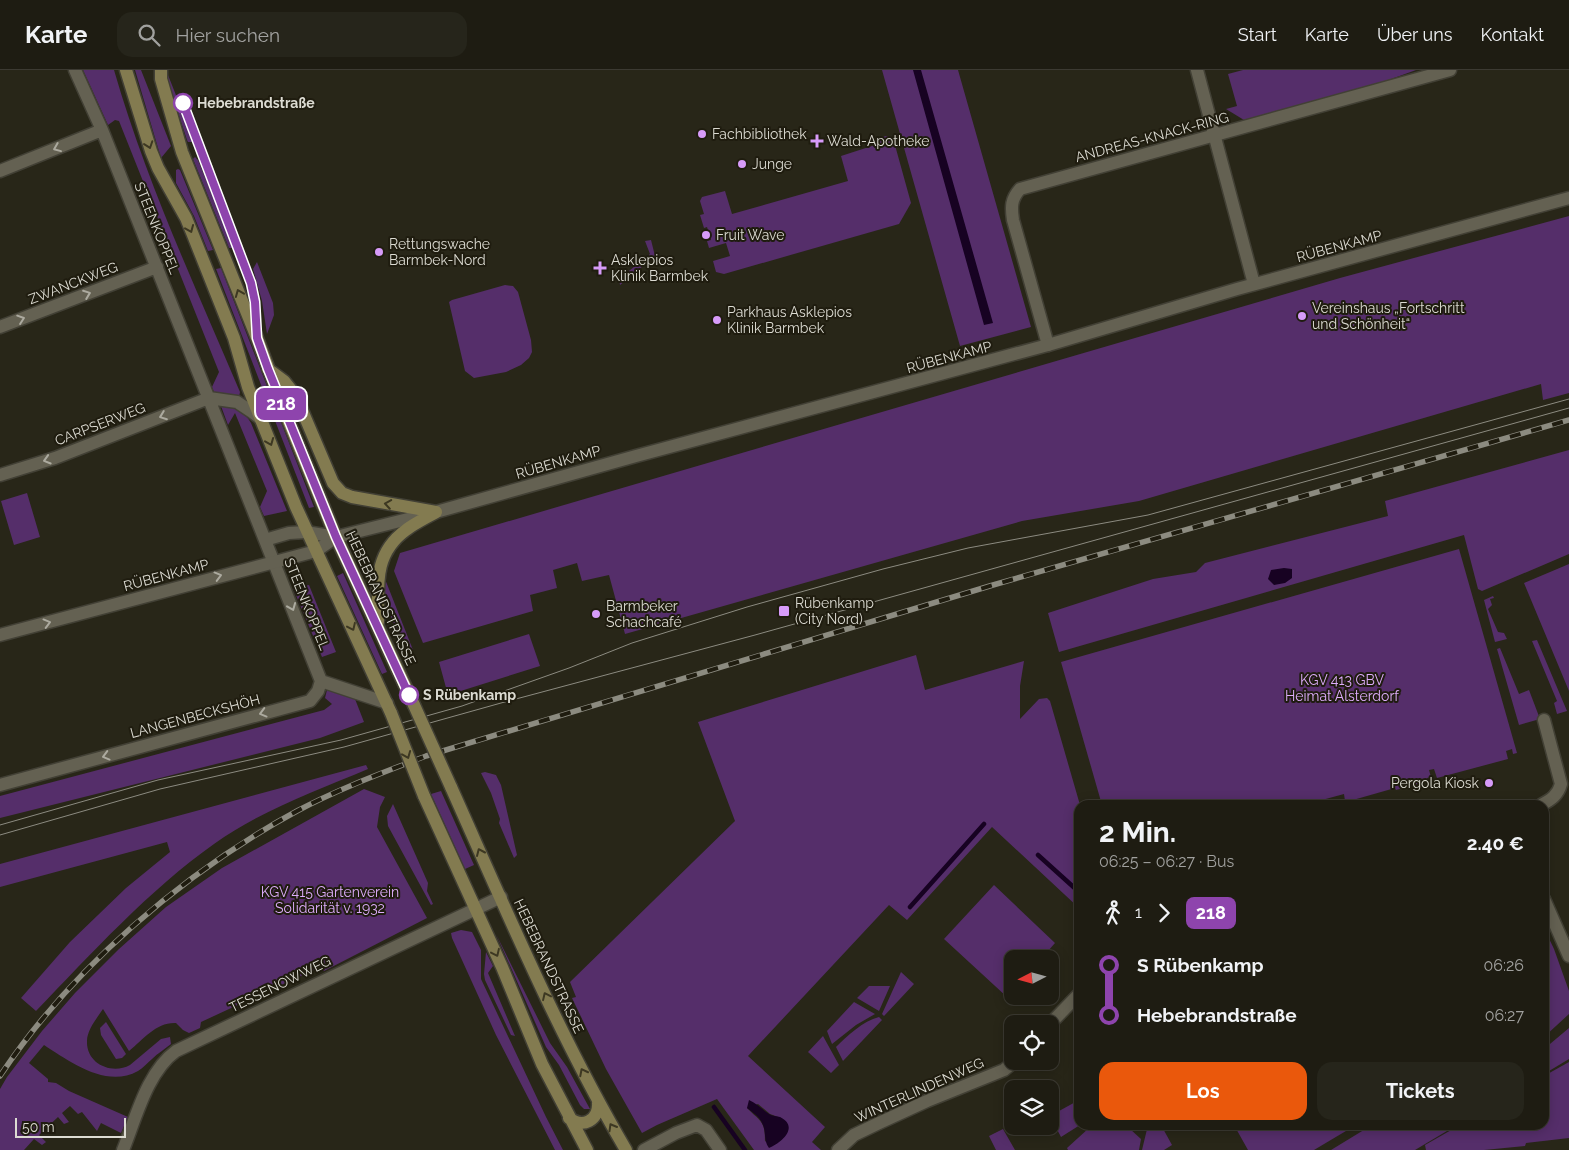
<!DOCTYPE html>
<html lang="de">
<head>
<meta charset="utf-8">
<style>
  :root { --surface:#1e1c12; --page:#26251b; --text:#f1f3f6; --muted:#a1a19f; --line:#3c3a32; --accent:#ea580c }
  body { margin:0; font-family:Raleway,sans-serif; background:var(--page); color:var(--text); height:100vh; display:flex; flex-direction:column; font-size:19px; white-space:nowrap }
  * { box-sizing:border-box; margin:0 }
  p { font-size:16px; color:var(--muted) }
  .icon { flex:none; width:28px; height:28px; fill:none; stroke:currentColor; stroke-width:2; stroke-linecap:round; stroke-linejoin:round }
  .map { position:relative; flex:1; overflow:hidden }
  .panel { position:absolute; left:1074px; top:730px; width:475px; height:330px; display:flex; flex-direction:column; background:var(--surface); border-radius:15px; box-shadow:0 2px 12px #0003,0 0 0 1px var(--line) }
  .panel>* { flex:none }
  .badge { padding:0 10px; border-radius:8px; font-size:18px; line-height:32px }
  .needle { width:32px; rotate:264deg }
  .buttons { position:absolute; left:1004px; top:880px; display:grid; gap:10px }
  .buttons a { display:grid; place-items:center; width:55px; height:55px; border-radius:10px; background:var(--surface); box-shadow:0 2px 12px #0003,0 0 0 1px var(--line); font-size:25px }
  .scale { position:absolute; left:15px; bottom:12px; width:111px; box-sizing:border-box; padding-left:5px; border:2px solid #dcdbd2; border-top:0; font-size:14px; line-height:18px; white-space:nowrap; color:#dcdbd2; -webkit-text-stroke:4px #1f1c0f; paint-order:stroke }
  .map>.badge { position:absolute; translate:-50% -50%; box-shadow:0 0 0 2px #fff }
  .legs { display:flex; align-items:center; gap:8px; height:55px; padding:0 25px; font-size:16px }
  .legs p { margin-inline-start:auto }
  .head { display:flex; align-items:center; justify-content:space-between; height:85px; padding:0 25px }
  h1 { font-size:28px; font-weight:700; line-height:38px }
  .button { display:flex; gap:10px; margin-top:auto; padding:10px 25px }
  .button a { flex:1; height:58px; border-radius:15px; background:var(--accent); color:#fff; font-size:20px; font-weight:700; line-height:58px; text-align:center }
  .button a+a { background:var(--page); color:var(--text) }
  ul { padding:0 25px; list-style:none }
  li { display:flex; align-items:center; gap:18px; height:50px; font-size:19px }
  li i { display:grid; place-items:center; width:8px; height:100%; margin:0 6px; background:currentColor }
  li i::after { content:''; width:12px; height:12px; margin:-6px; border:4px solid; border-radius:50%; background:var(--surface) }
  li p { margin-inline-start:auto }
  li:first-child i { background:linear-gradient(#0000 50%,currentColor 0) }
  li:last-child i { background:linear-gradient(currentColor 50%,#0000 0) }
  header { display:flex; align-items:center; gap:30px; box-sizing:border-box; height:70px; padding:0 25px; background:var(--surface); border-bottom:1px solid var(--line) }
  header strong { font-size:24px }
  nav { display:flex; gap:28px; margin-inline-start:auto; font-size:18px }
  .search { width:350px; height:45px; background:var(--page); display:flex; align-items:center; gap:12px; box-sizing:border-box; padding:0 18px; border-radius:15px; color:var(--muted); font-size:19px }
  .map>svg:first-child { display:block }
  .green { fill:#552e6a; fill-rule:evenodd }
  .water { fill:#170222 }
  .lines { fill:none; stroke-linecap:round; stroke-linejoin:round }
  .stream { stroke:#170222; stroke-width:4.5 }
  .minor-casing { stroke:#424035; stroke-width:15 }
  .tertiary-casing { stroke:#424035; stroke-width:15 }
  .secondary-casing { stroke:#424035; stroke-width:15 }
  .minor { stroke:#646152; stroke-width:12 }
  .tertiary { stroke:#646152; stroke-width:12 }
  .secondary { stroke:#837b50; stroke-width:12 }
  .tram { stroke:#8c8b80; stroke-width:1 }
  .rail-casing { stroke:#8c8b80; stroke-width:5.5 }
  .rail { stroke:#1f1c0f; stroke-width:4; stroke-dasharray:11; stroke-linecap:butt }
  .secondary-bridge-casing { stroke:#424035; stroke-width:15; stroke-linecap:butt }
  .secondary-bridge { stroke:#837b50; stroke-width:12 }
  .oneway { stroke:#3d3822 }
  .oneway2 { stroke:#acaa9f }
  .line-1-casing { stroke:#fff; stroke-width:11 }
  .line-1 { stroke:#8e44ad; stroke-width:8 }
  .stop-1-dot { fill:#fff; stroke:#8e44ad; stroke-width:2.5 }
  .poi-dot { fill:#d79bf9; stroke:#1f1c0f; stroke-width:2 }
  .labels { text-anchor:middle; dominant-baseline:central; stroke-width:4; stroke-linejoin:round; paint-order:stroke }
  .stop-label { font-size:14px; font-weight:bold; fill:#dcdbd2; stroke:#1f1c0f; text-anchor:start }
  .poi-label { font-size:14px; fill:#dcdbd2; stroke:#1f1c0f; text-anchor:start }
  .street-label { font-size:14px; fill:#dcdbd2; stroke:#1f1c0f }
  .park-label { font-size:14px; fill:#deadfc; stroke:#1f1c0f }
</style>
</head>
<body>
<header>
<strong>Karte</strong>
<div class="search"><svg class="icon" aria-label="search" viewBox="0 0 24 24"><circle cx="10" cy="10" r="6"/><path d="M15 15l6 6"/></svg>Hier suchen</div>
<nav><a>Start</a><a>Karte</a><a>Über uns</a><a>Kontakt</a></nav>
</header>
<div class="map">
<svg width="1569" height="1080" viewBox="0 0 1569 1080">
  <rect width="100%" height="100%" fill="#282618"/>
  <path class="green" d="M83,0H114C146,111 195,216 240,322L239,327L214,322L212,317L219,302L119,51L115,50L108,55Z
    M135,0H141L171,76L161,88Z
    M164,0H166L193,68L192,72H188L187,70Z
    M882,0H958L1031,257L960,276Z
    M1243,0H1416L1361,20L1244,50L1226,39L1237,36L1228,4Z
    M886,66L893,68L911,133L899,154L724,204L716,202L713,191L730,186L726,173L709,178L707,171L711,170L707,157L704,158L700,145L704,144L700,131L702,127L725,121L732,144L848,111L841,86L875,75L874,70Z
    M195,87L198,90L233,176L232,178H229L193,89Z
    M178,99L180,100L213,180L208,181L194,146L176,113V100Z
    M1569,146V323L1543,330L1541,314L1139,431L1022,451L625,564L609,505L582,511L577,493L553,500L557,518L530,525L533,541L423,573L394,501L400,483L1340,208Z
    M651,170L655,186L620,215L619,209L650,184L645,171Z
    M257,192L273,233L274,245L267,264L262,231L253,199Z
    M221,198L314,437L309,438L216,199Z
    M505,215L513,216L518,222L531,270L532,282L529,288L521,295L506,302L474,308L465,301L449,232L452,230Z
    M221,336C235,337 244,341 251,353L287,441L264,446L260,437L267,421L235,343L228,355Z
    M1569,380V484L1482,521L1478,519L1464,465L1059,582L1048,543L1153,509L1196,502L1205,493L1388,446L1385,431Z
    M27,423L40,467L14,475L1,431Z
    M1459,479L1517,683L1513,684L1512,679L1506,681L1508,689L1437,708L1434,699L1429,700L1431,707L1427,708L1428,711L1396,720L1395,718L1346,732V735H1330L1345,731L1344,724L1311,733V735H1102L1061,592Z
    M1569,494V621L1524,513Z
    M343,503L387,602L382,604L337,506Z
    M383,504L413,580L405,578C393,550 382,535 383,504Z
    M309,515L336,582L322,587L293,518Z
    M1493,526L1494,528L1490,529L1492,535L1488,539L1498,562L1504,563L1507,569L1495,572L1484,530Z
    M529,564L540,596L448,625L439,592Z
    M1537,570L1567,641L1557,644L1554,633L1557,631L1532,571Z
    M1500,578L1519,624L1529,620L1540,649L1519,655L1497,579Z
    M916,585L925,620L1024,591L1020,616V649L1039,629L1047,628L1050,631L1080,735L1079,838L992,757L907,850L889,835L748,986L825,1057L812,1072L821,1080H754L717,1029L657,1055L642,1063L606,999L572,928L576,927L570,912L735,751L698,652ZM758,1034L770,1044L781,1048L765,1072C765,1051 761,1052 747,1038Z
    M327,620L355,629L364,652L320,668L0,748V726L324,640L332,634L325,628Z
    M366,695L368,699C316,721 260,741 214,774C150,819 90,885 36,941L21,928L70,872L126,818L170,782L167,772L0,817V794Z
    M485,702L496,705L501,715L517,785L514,788L499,753L500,749L491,723L481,703Z
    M364,719L385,727L380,737L377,757L427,848L324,901L318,898L201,952L200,958L189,963L183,960L176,953C156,952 144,969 129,981L103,939C97,948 87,960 87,971C86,994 112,1005 130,995L161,969L170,967L171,974C165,979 158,983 152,989C147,993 143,998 138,1001C106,1019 69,991 44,975L29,993L48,1009V1012L56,1013L69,1021L128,1047L121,1063L101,1053L97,1061L82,1042L78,1044L70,1036L62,1043L69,1052L64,1054L58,1047L39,1065L46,1072L42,1075L34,1069L24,1080H0V1019L7,1007L42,961L75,923L119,879L166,837L222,798Z
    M441,721L474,795L465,799L431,724Z
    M393,734L428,813L427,821L433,834L431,835L388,756L387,746Z
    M994,815L1055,873L1041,889H1012V921L1007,927L944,869Z
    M1544,858L1554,879L1569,921V944L1544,967Z
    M461,860L472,862L481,880V909L546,1047L563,1080H555L496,965L452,868L451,863Z
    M496,864L550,973L567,997L590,1039H584L580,1035L559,995L546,977Z
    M486,882L493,896L488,903L515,966L511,965L485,910L484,904Z
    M901,902L914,914L884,946L882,944Z
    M869,916H890L879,941L857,928Z
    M854,932L875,944L856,955L832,974L827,961Z
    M879,947L882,950L843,991L836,977C847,966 863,951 879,947Z
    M106,952L126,984L122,988L116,989L101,965L100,958Z
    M1569,958V989L1544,1004V979Z
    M823,966L839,995L831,1003L808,982Z
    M1569,992V1068L1526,1073L1525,1076L1484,1080H1426L1425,1075L1460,1055H1544V1006Z
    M1079,1030V1055H1080L1061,1067L1050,1046Z
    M1148,1055H1161L1172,1075L1164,1080H1142Z
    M1234,1055H1356L1314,1080H1248Z
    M1372,1055H1457L1415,1080H1331Z
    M1119,1057L1122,1059H1130L1141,1069L1139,1080H1068L1067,1078L1089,1058Z
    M1003,1059L1015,1080H996L989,1066Z"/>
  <path class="water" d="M913,0H921L993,253L984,255Z
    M1284,498L1292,499V508L1285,513L1274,515L1268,509L1271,500Z
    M749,1030C757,1034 762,1039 769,1044C772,1046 777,1046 780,1047C800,1057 781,1073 769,1078C763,1070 767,1062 762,1053C760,1047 752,1042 747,1038Z"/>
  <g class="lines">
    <path class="stream" d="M1038,785L1079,822
      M910,837L984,754
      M714,1037L745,1080"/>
    <g class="minor-casing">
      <path id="minor" d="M75,0L102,60L321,611
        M1197,0L1254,214
        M0,101L102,60
        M0,257L157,197
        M1048,275L1013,150C1011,137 1011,129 1020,119L1450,0
        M0,405L55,388L209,328L237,332L252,342L261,349
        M265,470L289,463L306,462
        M321,611L387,633
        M0,715L310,631L318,621L321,611
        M1541,735C1551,730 1558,725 1561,714L1544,650
        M1544,829L1569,886
        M1050,954L1079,924
        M123,1080C136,1048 147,1002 176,981L501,827
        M644,1080L676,1063L697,1055L706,1060L720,1080
        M838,1080L854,1065L879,1053L927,1031L1004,1000L1015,991"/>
    </g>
    <g class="tertiary-casing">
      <path id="tertiary" d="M306,462L336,467
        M0,565L316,481L336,467L436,442L636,386L1048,275L1237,219L1569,128"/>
    </g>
    <g class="secondary-casing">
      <path id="secondary" d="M126,0L151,81L158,98L186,148L193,165L234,268L248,317L296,437L391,643
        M161,0V9L182,82L257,268L288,350L336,467L414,635
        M268,299L284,311L296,326L333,413L342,423L352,427L436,442
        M378,552C378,516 373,484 406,460C415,453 426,448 436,442
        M451,717C506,840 558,964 626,1080
        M424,726L502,897L542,994L587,1080
        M569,1048C583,1059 599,1050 598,1033"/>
    </g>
    <use href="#minor" class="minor"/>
    <use href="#tertiary" class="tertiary"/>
    <use href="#secondary" class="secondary"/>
    <path class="tram" d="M0,755L158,710L341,670L462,636L569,598L632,573L747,537L883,499L968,478L1148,445L1569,329
      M0,765L160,719L344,677L501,633L755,565L1569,338"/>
    <g class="rail-casing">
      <path id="rail" d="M0,1006C71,899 184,802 297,741C338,719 382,703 426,686L993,515L1569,350"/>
    </g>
    <use href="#rail" class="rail"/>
    <g class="secondary-bridge-casing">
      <path id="secondary-bridge" d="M414,635L451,717
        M391,643L424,726"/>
    </g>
    <use href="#secondary-bridge" class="secondary-bridge"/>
  </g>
  <defs><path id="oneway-chevron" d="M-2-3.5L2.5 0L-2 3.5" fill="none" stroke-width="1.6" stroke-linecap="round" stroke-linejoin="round" transform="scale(1.25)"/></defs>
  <g class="oneway">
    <use href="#oneway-chevron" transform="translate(149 75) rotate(71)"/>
    <use href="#oneway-chevron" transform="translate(190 159) rotate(67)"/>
    <use href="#oneway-chevron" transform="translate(239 223) rotate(-112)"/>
    <use href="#oneway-chevron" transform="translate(270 372) rotate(68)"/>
    <use href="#oneway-chevron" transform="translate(388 434) rotate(-171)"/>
    <use href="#oneway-chevron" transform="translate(352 557) rotate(65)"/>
    <use href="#oneway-chevron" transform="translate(407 685) rotate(68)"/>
    <use href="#oneway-chevron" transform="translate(480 782) rotate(-114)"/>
    <use href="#oneway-chevron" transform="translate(496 883) rotate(65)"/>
    <use href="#oneway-chevron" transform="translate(546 926) rotate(-115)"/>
    <use href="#oneway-chevron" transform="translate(583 1002) rotate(-117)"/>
    <use href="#oneway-chevron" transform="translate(612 1057) rotate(-120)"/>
  </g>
  <g class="oneway2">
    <use href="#oneway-chevron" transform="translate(57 78) rotate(158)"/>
    <use href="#oneway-chevron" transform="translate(87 224) rotate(-21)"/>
    <use href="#oneway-chevron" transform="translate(21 249) rotate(-19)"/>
    <use href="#oneway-chevron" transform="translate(163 346) rotate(159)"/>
    <use href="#oneway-chevron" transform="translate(47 390) rotate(163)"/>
    <use href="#oneway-chevron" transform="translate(218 506) rotate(-15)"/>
    <use href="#oneway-chevron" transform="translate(292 537) rotate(68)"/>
    <use href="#oneway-chevron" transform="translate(47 553) rotate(-15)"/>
    <use href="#oneway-chevron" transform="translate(263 643) rotate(165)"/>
    <use href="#oneway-chevron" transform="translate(106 686) rotate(165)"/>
  </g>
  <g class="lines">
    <g class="line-1-casing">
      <path id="line-1" d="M183,33L251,213L255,232L257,268L268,299L336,467L409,625"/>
    </g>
    <use href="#line-1" class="line-1"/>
  </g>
  <g class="stop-1-dot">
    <circle cx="183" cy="33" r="9"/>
    <circle cx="409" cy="625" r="9"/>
  </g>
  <g class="poi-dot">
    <circle cx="702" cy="64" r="5"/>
    <path d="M814.5 63.5h5v5h5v5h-5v5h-5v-5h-5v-5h5z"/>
    <circle cx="742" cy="94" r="5"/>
    <circle cx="706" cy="165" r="5"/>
    <circle cx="379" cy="182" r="5"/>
    <path d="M597.5 190.5h5v5h5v5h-5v5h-5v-5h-5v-5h5z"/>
    <circle cx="1302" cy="246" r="5"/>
    <circle cx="717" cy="250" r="5"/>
    <rect x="778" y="535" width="12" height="12" rx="2.5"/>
    <circle cx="596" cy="544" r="5"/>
    <circle cx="1489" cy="713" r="5"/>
  </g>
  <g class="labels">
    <g class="stop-label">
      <text x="197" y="33">Hebebrandstraße</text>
      <text x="423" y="625">S Rübenkamp</text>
    </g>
    <g class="poi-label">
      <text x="712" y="64">Fachbibliothek</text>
      <text x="827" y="71">Wald-Apotheke</text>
      <text x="752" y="94">Junge</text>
      <text x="716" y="165">Fruit Wave</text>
      <text x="389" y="174">Rettungswache<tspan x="389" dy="16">Barmbek-Nord</tspan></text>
      <text x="611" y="190">Asklepios<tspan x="611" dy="16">Klinik Barmbek</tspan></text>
      <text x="1312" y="238">Vereinshaus „Fortschritt<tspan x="1312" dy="16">und Schönheit“</tspan></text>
      <text x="727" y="242">Parkhaus Asklepios<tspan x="727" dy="16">Klinik Barmbek</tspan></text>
      <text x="795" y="533">Rübenkamp<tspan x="795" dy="16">(City Nord)</tspan></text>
      <text x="606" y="536">Barmbeker<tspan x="606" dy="16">Schachcafé</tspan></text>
      <text x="1479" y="713" text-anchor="end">Pergola Kiosk</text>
    </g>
    <g class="street-label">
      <text transform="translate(1152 67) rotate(-15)">ANDREAS-KNACK-RING</text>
      <text transform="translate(157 158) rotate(68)">STEENKOPPEL</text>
      <text transform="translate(1339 176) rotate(-15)">RÜBENKAMP</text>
      <text transform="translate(73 213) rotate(-21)">ZWANCKWEG</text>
      <text transform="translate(949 287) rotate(-15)">RÜBENKAMP</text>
      <text transform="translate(100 354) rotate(-21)">CARPSERWEG</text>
      <text transform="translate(558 392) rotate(-16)">RÜBENKAMP</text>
      <text transform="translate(166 505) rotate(-15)">RÜBENKAMP</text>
      <text transform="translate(381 528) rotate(65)">HEBEBRANDSTRASSE</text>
      <text transform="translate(307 534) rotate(68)">STEENKOPPEL</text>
      <text transform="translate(195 646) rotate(-15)">LANGENBECKSHÖH</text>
      <text transform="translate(549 896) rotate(65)">HEBEBRANDSTRASSE</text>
      <text transform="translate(280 914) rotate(-26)">TESSENOWWEG</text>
      <text transform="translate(919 1020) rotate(-24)">WINTERLINDENWEG</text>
    </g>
    <g class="park-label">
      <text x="1342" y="610">KGV 413 GBV<tspan x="1342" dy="16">Heimat Alsterdorf</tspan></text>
      <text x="330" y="822">KGV 415 Gartenverein<tspan x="330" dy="16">Solidarität v. 1932</tspan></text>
    </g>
  </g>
</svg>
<div class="buttons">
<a><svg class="needle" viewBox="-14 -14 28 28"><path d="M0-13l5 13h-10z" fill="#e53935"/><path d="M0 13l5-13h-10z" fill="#a1a19f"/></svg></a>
<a><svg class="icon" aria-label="locate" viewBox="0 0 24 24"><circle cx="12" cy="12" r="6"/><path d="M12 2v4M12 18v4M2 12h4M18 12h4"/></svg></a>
<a><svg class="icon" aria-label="layers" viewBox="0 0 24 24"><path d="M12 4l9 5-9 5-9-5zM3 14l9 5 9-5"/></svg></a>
</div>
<div class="scale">50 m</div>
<b class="badge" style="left:281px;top:334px;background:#8e44ad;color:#fff">218</b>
<section class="panel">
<div class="head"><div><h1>2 Min.</h1><p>06:25 – 06:27 · Bus</p></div><b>2.40 €</b></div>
<div class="legs"><svg class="icon" aria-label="walk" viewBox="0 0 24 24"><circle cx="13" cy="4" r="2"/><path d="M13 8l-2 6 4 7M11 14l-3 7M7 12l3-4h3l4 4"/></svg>1<svg class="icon" aria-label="forward" viewBox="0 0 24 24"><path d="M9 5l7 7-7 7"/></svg><b class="badge" style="background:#8e44ad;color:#fff">218</b></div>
<ul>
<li><i style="color:#8e44ad"></i><b>S Rübenkamp</b><p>06:26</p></li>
<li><i style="color:#8e44ad"></i><b>Hebebrandstraße</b><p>06:27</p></li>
</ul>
<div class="button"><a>Los</a><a>Tickets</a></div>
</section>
</div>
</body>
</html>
